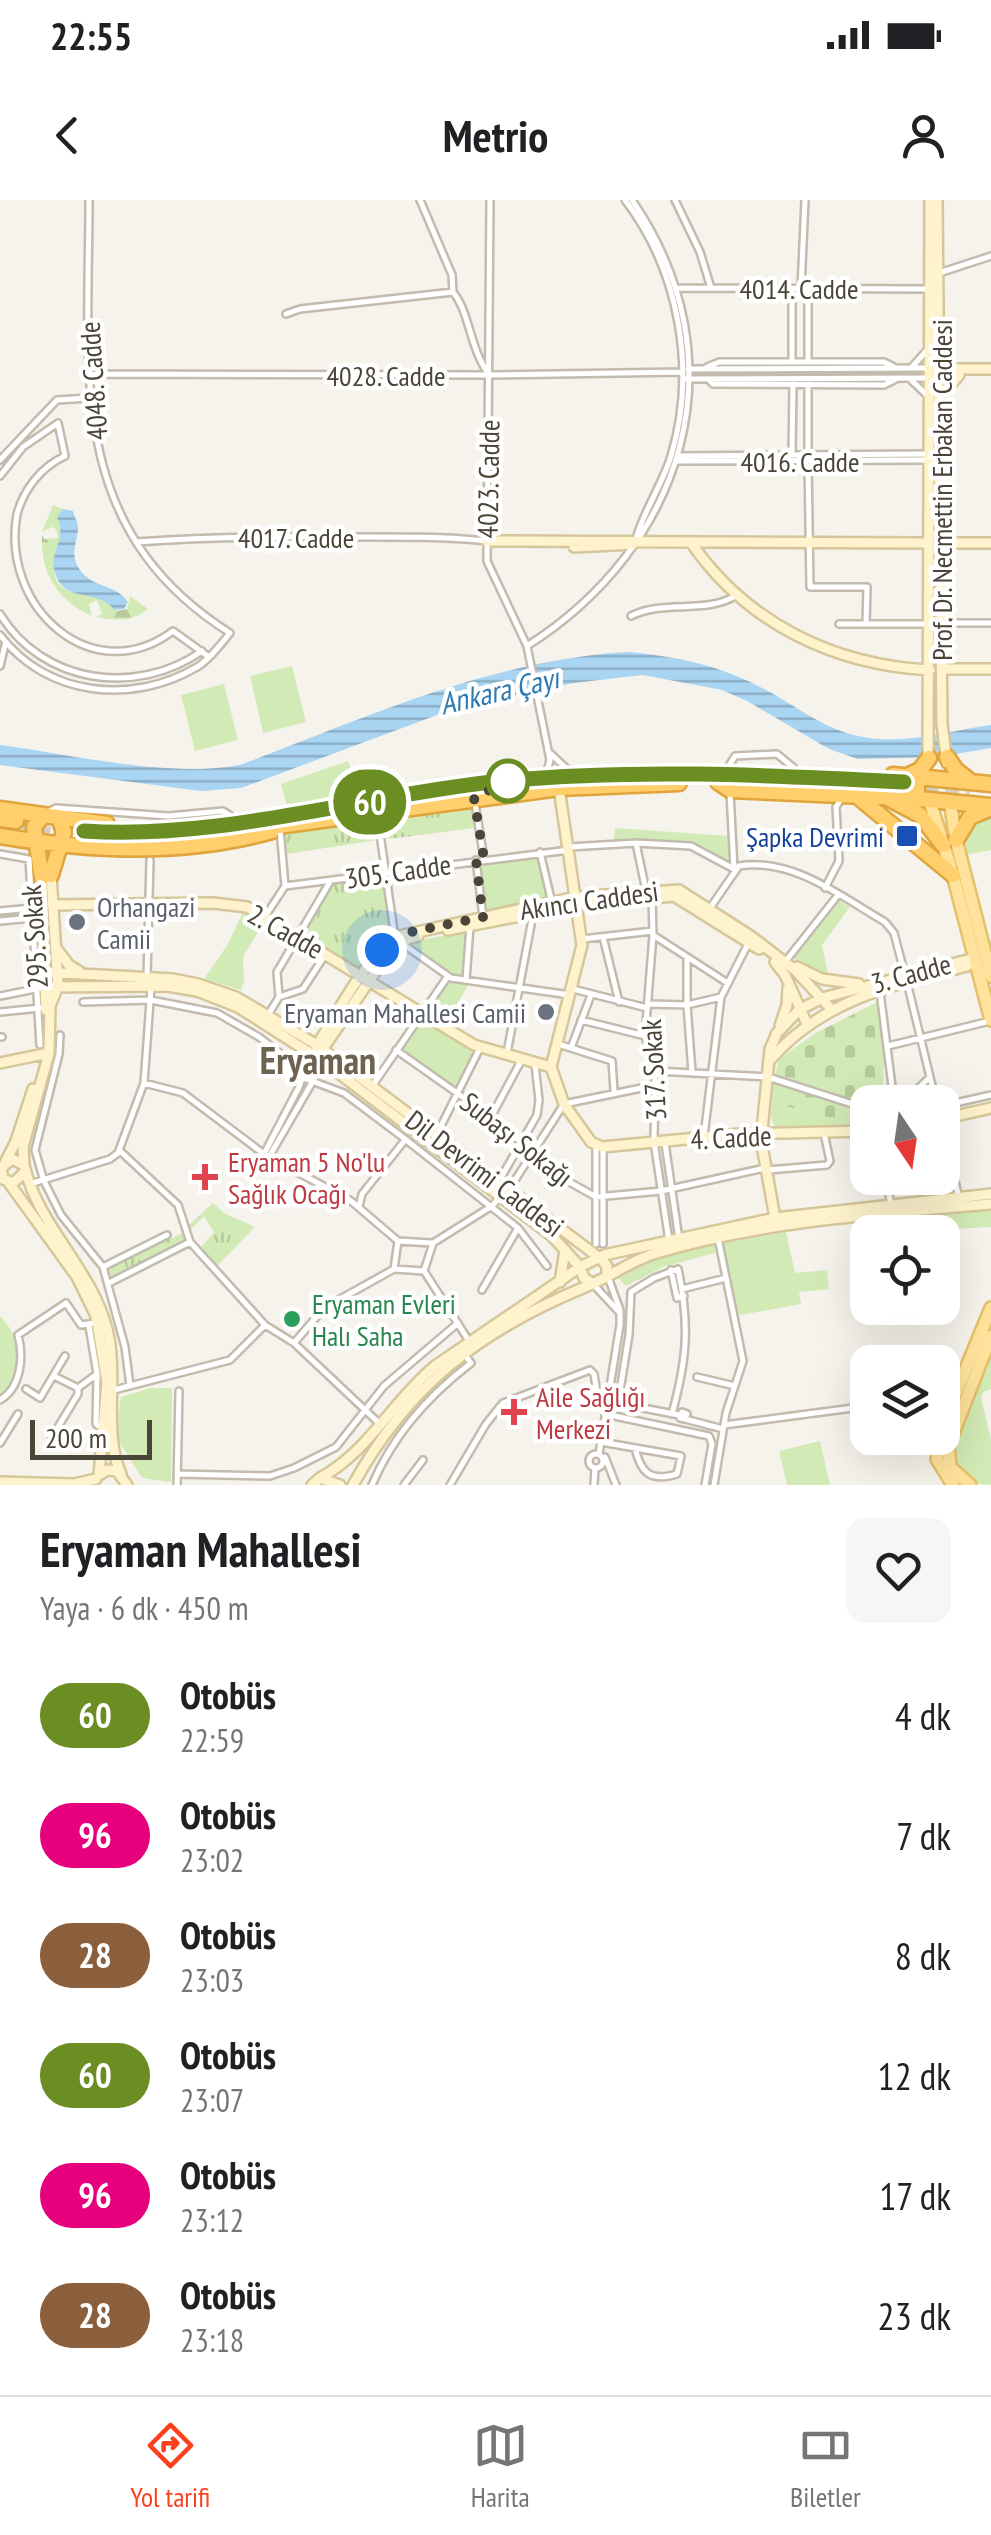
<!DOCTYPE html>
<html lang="tr">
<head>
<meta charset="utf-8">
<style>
  :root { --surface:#fff; --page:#f6f6f6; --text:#202124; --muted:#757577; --line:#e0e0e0; --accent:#fc3f1d }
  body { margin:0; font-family:"PT Sans Narrow",sans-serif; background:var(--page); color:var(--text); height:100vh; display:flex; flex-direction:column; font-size:38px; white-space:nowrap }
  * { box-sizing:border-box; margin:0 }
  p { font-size:32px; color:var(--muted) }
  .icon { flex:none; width:55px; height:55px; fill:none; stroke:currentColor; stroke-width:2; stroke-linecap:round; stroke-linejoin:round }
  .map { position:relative; height:1285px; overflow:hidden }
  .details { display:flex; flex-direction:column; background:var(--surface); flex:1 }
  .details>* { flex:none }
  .badge { padding:0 20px; border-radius:32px; font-size:35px; line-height:65px }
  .needle { width:65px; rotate:167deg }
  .fabs { position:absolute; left:850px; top:885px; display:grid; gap:20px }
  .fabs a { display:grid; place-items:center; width:110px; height:110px; border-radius:20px; background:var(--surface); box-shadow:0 10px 40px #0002; font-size:50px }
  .scale { position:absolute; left:30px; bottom:25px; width:122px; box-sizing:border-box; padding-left:10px; border:5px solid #4b4439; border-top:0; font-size:28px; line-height:35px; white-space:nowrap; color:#4b4439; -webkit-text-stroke:8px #fff; paint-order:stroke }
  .you { position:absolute; width:50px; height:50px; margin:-25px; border:8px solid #fff; border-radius:50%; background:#1a73e8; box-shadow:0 0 0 15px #1a73e833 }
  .map>.badge { position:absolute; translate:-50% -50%; box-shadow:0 0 0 5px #fff }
  .round { display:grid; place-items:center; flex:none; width:105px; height:105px; border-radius:20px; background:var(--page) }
  .headline { display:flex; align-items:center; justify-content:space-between; height:170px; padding:0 40px }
  h1 { font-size:48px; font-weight:700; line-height:75px }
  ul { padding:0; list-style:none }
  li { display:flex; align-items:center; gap:30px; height:120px; padding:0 40px }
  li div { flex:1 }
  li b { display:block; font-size:38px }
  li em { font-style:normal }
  li .badge { min-width:110px; font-weight:700; text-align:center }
  .status { display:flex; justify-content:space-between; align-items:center; height:70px; padding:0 50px; background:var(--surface); direction:ltr }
  .status svg { height:28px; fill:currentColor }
  header { display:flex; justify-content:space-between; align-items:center; height:130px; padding:0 40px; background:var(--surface); font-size:45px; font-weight:700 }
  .tab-bar { display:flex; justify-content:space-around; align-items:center; height:140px; border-top:2px solid var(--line); background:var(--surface); font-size:28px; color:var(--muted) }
  .tab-bar a { display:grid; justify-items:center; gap:5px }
  .tab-bar .selected { color:var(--accent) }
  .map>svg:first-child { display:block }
  .grass { fill:url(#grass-tufts) }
  .forest { fill:url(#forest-firs) }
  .cemetery { fill:url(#cemetery-stones) }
  .park { fill:#d2eab5 }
  .water { fill:url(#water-rules) }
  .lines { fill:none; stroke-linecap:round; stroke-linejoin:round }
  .highway-tunnel { stroke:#d4d0c8; stroke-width:14; stroke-dasharray:14 7; stroke-linecap:butt }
  .street-casing { stroke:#c2bbae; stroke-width:10 }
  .secondary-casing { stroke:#d6c79b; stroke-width:14 }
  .primary-casing { stroke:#e6c16a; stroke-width:16 }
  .highway-casing { stroke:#e0a43c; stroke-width:19 }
  .street { stroke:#fff; stroke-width:5 }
  .secondary { stroke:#fff3cd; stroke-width:9 }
  .primary { stroke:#ffe39c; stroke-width:11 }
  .highway { stroke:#ffcf6e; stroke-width:14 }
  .line-casing { stroke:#fff; stroke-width:22 }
  .line { stroke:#6b8e23; stroke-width:15 }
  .walk { stroke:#4b4439; stroke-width:10; stroke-dasharray:0 18 }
  .stop-dot { fill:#fff; stroke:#6b8e23; stroke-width:5 }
  .transit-dot { fill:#1a4fb4; stroke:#fff; stroke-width:4 }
  .worship-dot { fill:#6b7280; stroke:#fff; stroke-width:4 }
  .health-dot { fill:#e0444e; stroke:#fff; stroke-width:4 }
  .leisure-dot { fill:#2e9e5b; stroke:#fff; stroke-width:4 }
  .labels { text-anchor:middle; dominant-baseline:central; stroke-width:9; stroke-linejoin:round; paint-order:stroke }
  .street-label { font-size:28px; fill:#4b4439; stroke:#fff }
  .transit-label { font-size:28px; fill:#164399; stroke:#fff; text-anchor:end }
  .worship-label { font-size:28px; fill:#5b616d; stroke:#fff; text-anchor:start }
  .health-label { font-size:28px; fill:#be3a42; stroke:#fff; text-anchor:start }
  .leisure-label { font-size:28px; fill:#27864d; stroke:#fff; text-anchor:start }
  .water-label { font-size:30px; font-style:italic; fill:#2e7ab2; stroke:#fff }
  .district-label { font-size:38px; font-weight:bold; fill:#6e6250; stroke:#fff }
</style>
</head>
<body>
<div class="status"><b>22:55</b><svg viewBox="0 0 49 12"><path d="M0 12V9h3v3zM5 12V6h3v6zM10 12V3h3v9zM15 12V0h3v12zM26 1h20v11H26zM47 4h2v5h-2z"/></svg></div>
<header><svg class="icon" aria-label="back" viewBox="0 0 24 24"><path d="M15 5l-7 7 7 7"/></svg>Metrio<svg class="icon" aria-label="person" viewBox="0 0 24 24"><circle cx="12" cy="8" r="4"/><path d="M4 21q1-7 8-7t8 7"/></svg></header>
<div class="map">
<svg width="991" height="1285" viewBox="0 0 991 1285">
  <defs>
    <pattern id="grass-tufts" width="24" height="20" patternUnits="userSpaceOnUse" patternTransform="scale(2.5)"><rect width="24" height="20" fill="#d2eab5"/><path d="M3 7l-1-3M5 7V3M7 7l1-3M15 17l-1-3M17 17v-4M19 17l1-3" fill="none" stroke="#b6ca9c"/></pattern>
    <pattern id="forest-firs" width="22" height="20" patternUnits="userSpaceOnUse" patternTransform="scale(2.5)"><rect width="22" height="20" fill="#d2eab5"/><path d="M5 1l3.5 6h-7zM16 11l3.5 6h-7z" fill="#b6ca9c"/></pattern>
    <pattern id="cemetery-stones" width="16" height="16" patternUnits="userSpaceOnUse" patternTransform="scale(2.5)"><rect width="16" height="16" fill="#d2eab5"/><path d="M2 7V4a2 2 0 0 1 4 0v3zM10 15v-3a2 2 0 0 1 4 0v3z" fill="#b6ca9c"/></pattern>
    <pattern id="water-rules" width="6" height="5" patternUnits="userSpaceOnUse" patternTransform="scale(2.5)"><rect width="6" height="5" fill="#a9d4f2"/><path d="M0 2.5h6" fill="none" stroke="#8caec5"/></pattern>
  </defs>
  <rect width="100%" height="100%" fill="#f6f3ec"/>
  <path class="grass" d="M467,606L471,608L474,628L389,639L385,619Z
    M375,622L377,640L287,654L285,634Z
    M385,672L395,738L363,776L300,737L331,680Z
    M213,1003L224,1013L255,1027L216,1067L200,1048L214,1032L204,1016L190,1030L198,1045L188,1026Z
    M182,1033L185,1041L111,1077L108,1070Z"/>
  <path class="forest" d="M53,305L63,309L58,319C68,339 53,348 54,367C54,401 89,389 105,399C110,402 113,407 117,411L127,409L130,396L148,409C133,422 115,421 96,417L102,414L97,400L89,404L92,416C57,401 40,372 42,335L44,339L58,338L56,329L52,327L42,332Z"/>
  <path class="cemetery" d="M877,802L884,843L883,902L867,905L775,876L779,859L814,834Z
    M781,886L867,912V922L861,926L781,905Z"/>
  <path class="park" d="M292,466L306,522L263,533L250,476Z
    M224,484L238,540L195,551L181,495Z
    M348,561L356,584L366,585L368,590L356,592V598L287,606L281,584Z
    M991,612V650L965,655L961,638L963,628Z
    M615,628L729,636L731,665L697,646L614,640Z
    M538,656L547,699L486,712L480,663Z
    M836,699L850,707L822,745L829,778L813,773L792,757Z
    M244,710L266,719L243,757L244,782L241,790L204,779L228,744Z
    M467,731L464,777H453L406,743Z
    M448,781L468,785L446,824L426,813Z
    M424,820L473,853L455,888L402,850Z
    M773,883L781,886V905L861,926L775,927L771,918Z
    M991,1009V1027L866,1033V1019Z
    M786,1032L795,1073L827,1070L829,1089L799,1092L801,1104L741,1115L737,1113L723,1043Z
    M715,1041V1053L663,1067L626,1086L618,1078L651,1059Z
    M0,1116C25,1142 25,1173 0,1199Z
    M991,1151V1189L983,1192L981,1197L991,1240V1285C918,1285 977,1184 991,1151Z
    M151,1188H172L171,1282L142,1278L116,1237L121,1197Z
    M820,1241L830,1285H787L779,1251Z"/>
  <path class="water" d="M63,309L73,311C74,316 77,321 78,326C79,338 70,350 77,365C89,389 116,383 128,402L124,409L115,410C96,387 64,404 55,373C48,350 68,342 57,317Z
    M627,452C677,456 722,466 766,490C801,509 829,533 869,538C909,544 952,530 991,525V548L938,557L858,559L829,549L747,501L722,490L643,475L574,483L456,508L241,588L201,591L0,565V545C74,555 168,578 240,565C367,517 491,460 627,452Z"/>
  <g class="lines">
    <path class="highway-tunnel" d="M903,590L969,597
      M15,629L83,638"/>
    <g class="street-casing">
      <path id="street" d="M420,0L452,75L453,92
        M490,0L487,361L527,446L550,560L546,575
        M625,0C679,71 697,170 671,256C664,281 639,320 636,340
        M675,0L700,52L711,88
        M939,73L991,56
        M677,88L929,89
        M801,88L805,0
        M808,88V162
        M286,114L300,109L453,92C470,113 469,146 488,173
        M792,162V90
        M707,167L719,162H884L894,167
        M912,167L928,149
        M688,169L927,168
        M89,174L489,175L683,172
        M685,179L929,178
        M911,180L928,196
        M710,181L713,184L884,185L896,179
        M808,184V255
        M792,255L793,184
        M678,256L927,254
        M0,260L57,200L89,198
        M678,261L930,260
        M808,261L810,387H867L866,424
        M0,276L23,247L58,223L65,256C41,267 24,289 17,314C0,408 93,491 173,431L209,457
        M136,342C204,337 271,336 339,337C388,337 438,336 487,341
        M0,414C43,484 136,497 202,451
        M631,416C665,399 705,415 737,395
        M940,423H991
        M839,424H926
        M0,435C47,497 133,505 197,467C210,459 220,445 230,433C64,328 89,170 89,0
        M527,446C685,346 742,160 632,0
        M0,466L5,445
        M551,554L568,570
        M727,569L735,556L777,554L794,568
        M730,592L734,669
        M475,603L484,659
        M47,612L56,608L168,616L223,611L231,616
        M377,613L395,738
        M636,643L646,691
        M569,647L636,643L691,646L734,669
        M540,652L552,703
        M0,654L29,659L40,845
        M476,660L483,717
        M285,686L569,650
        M825,688L839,661L836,607L843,596
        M652,698L653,735L645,836L655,871L654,942L669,1041
        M710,708L739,666C792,657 842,697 885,722L894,733L905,775
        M0,711L31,708
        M266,715L285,686L280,629
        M0,721L32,718
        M653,735L726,782
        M603,737L619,802
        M582,739L653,731
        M400,742L451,778L570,795
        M687,757V805L692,872
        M785,762L838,695
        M147,777L150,660
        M466,780L470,726
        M907,782L936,902
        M573,789L647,808
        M880,792L894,902
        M0,796L45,787
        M279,797L277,772L331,680
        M83,802L151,800L217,813L259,837L282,855L301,877L344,893L405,939L518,1028L547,1066
        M649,804L687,805L721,797
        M0,812L40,808
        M268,815L279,797L303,789L325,755
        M581,820L645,836
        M60,835L59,854L35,950L44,981L61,1015L103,1067L125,1147L130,1186
        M0,837H2
        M558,844L612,861L614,891
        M888,846L986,822
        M571,848L591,795
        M396,850L491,917L564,979L596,997L661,991L765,968
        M507,853L533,714
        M656,871L768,877L868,909
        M144,883L183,893L264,954L351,1001L398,1041
        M373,885L448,776
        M904,902L930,877
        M942,906L991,895
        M491,917L521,861
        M942,928L959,998
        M437,934L480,848
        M704,936L721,797L749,742
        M665,943L679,1039
        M596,947V1044
        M603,947V1044
        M119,950L178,1005L190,1042L265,1125L294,1143L380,1224
        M264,954L299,887L310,856
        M269,957L324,862
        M768,970L827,965L830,961L824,933
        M885,978L891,1004
        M499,981L537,915L539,900L535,865
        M30,984L110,959L118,953L144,883L151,788
        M508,991L564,904L656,885
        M359,1007L362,994L405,940
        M433,1043L492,1006L500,997
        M103,1067L167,1035
        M394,1069L398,1041L432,1043
        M394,1069L424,1071L433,1043
        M671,1070L677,1098L684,1096
        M424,1071L469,1141
        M109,1083L190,1042
        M592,1083L620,1113
        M682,1089L726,1078
        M482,1090L518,1028
        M89,1126L97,1174L96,1224L102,1228
        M294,1143L324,1108L394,1069
        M54,1176L78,1188L97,1174
        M697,1177L735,1186
        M26,1189L40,1198L65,1156
        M114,1190L230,1160L265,1125
        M0,1200C21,1188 24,1157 18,1135L66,1103L81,1125L95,1123
        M607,1201L679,1215
        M618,1203L629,1135L631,1092L654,1078L678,1069C690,1125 687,1159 672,1214
        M682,1212L687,1214L685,1219L680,1218Z
        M605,1214L709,1236L712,1244L705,1285
        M685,1219L723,1229
        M724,1225L868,1206
        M52,1237L78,1194V1188
        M601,1242L681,1256L677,1274C650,1282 641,1273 635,1248
        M0,1243L18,1214
        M589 1261a7 7 0 1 1 14 0a7 7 0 1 1-14 0Z
        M599,1254L620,1125V1110L608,1077
        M605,1257L616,1285
        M177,1274L270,1276L294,1268L336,1247L384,1186L458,1123
        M177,1285L179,1191
        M372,1285C393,1235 428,1196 471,1163L464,1154
        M404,1285L423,1260
        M450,1285L486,1224L503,1203L590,1170L594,1174L597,1193L608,1195
        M594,1285L595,1268
        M714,1285L726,1213L743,1161L718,1038"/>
    </g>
    <g class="secondary-casing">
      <path id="secondary" d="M937,0L942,524L947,563
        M934,169H991
        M941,196L959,175
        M487,341L929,343
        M939,343H991
        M692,344C748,424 834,465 930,470
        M574,347L633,344
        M941,469H991
        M928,561L930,0
        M559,588L582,745L551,867L564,904L591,942L602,947L739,934L868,931
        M42,678L46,810
        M52,705L213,703L247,707L474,845L551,867
        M448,730L577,705L674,696L759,749
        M56,748L69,765L80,772
        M775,762L785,775L807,824
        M797,767L822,779L859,784
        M44,772L173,779L198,784L236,797L317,845L601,1059L607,1066V1075
        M45,787L167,786L197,791L238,807L324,862L552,1036L580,1067L584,1078L592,1083
        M780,826L787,805L788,788
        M316,847C339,811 363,760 399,736L576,697L679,690L752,737L795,770L832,810
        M322,850L391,749L402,741L418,736
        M771,859C822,800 895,784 967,766L975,758
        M0,863L44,854
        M942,919L991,908
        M5,963L16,941L33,889
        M24,965L23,947L49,853L50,806L58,786L51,675
        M25,972L13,983L3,979L1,968L12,959L24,965C38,1026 91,1068 107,1129C119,1176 102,1232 121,1274
        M9,983L77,1077L96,1116L107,1183L99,1275
        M775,1018L761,940L770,849L777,833L799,810L822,798L975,758
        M560,1082L565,1050
        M99,1275L107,1270L117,1271L127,1285
        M320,1278C368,1252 393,1201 435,1166L580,1067L604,1055L775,1018L991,994
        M0,1282L74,1284L96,1279
        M312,1285L320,1278L340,1285
        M353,1285C408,1185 481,1130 585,1087C608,1078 629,1062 653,1054C763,1021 877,1014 991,1004"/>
    </g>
    <g class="primary-casing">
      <path id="primary" d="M929,599L953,675L991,820
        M950,601L956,640L991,776
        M942,1227L991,1108
        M939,1238L937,1259L953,1285
        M970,1285L950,1267L948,1246L991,1136"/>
    </g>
    <g class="highway-casing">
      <path id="highway" d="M947,557L956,570L970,581
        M907,576L991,584
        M907,576L920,570L929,558
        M718,582L730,590L886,597L920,615L943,645
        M857,596L953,675
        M886,597L909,598L917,591V583L912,577L893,575
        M909,598L991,606
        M0,609L107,624
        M0,619L16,621
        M263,628L559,588L679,583
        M84,631C221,641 357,598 492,582C629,566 766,575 904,582
        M0,636C90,651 183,656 272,631
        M956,640L970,617L989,609
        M51,675L64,632L59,618
        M42,678L34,627L43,615"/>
    </g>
    <use href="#street" class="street"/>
    <use href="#secondary" class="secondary"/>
    <use href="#primary" class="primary"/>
    <use href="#highway" class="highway"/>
  </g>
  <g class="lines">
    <g class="line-casing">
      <path id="line" d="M84,631C221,640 356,597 492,582C629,568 766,575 904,582"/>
    </g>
    <use href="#line" class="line"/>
    <path class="walk" d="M382,750L406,733L483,717L476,660L484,659L474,598L508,581"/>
  </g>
  <circle class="stop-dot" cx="508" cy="581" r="20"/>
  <rect class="transit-dot" x="895" y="624" width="24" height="24" rx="5"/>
  <g class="worship-dot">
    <circle cx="77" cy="722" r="10"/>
    <circle cx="546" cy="812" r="10"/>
  </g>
  <g class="health-dot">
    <path d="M200 962h10v10h10v10h-10v10h-10v-10h-10v-10h10z"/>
    <path d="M509 1197h10v10h10v10h-10v10h-10v-10h-10v-10h10z"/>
  </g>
  <circle class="leisure-dot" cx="292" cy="1119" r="10"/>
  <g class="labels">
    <g class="street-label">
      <text x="799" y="88">4014. Cadde</text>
      <text x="386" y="175">4028. Cadde</text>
      <text transform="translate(93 181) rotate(-94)">4048. Cadde</text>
      <text x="800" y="261">4016. Cadde</text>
      <text transform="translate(488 279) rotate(-89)">4023. Cadde</text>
      <text transform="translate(941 290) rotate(-90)">Prof. Dr. Necmettin Erbakan Caddesi</text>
      <text x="296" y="337">4017. Cadde</text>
      <text transform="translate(398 671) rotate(-8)">305. Cadde</text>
      <text transform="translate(589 700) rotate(-8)">Akıncı Caddesi</text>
      <text transform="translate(286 731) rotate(29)">2. Cadde</text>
      <text transform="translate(34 737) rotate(-94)">295. Sokak</text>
      <text transform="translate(911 773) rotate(-15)">3. Cadde</text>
      <text transform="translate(653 870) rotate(-93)">317. Sokak</text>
      <text transform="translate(731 937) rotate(-3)">4. Cadde</text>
      <text transform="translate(517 939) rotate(38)">Subaşı Sokağı</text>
      <text transform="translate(485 973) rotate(37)">Dil Devrimi Caddesi</text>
    </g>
    <g class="transit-label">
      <text x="884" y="636">Şapka Devrimi</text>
    </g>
    <g class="worship-label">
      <text x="97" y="706">Orhangazi<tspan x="97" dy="32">Camii</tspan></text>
      <text x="526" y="812" text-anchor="end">Eryaman Mahallesi Camii</text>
    </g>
    <g class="health-label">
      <text x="228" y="961">Eryaman 5 No'lu<tspan x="228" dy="32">Sağlık Ocağı</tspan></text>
      <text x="536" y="1196">Aile Sağlığı<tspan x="536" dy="32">Merkezi</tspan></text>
    </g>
    <g class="leisure-label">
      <text x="312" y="1103">Eryaman Evleri<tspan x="312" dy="32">Halı Saha</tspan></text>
    </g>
    <g class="water-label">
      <text transform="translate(499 490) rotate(-13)">Ankara Çayı</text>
    </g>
    <g class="district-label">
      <text x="318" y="859">Eryaman</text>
    </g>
  </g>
</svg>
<div class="fabs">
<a><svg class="needle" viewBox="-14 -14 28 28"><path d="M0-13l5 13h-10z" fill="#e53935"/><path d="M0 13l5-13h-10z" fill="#757577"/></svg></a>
<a><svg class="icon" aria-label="locate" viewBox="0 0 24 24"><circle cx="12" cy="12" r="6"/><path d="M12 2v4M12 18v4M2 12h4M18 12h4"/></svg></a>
<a><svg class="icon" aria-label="layers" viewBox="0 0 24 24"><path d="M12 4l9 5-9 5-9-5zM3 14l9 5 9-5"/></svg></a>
</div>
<div class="scale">200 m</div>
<div class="you" style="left:382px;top:750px"></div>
<b class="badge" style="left:370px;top:602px;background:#6b8e23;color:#fff">60</b>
</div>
<section class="details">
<div class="headline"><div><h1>Eryaman Mahallesi</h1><p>Yaya · 6 dk · 450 m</p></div><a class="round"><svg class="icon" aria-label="heart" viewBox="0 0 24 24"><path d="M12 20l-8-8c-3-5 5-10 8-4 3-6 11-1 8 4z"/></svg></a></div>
<ul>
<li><span class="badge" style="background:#6b8e23;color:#fff">60</span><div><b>Otobüs</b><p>22:59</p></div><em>4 dk</em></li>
<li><span class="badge" style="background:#e6007e;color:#fff">96</span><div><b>Otobüs</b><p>23:02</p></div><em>7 dk</em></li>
<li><span class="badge" style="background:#8b5e3c;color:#fff">28</span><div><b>Otobüs</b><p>23:03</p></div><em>8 dk</em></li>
<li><span class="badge" style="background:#6b8e23;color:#fff">60</span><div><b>Otobüs</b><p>23:07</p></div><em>12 dk</em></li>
<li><span class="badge" style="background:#e6007e;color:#fff">96</span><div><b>Otobüs</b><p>23:12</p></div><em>17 dk</em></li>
<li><span class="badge" style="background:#8b5e3c;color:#fff">28</span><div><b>Otobüs</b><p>23:18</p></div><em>23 dk</em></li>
</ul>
</section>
<nav class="tab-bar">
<a class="selected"><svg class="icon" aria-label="directions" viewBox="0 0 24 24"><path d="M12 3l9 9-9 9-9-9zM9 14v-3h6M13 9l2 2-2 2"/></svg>Yol tarifi</a>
<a><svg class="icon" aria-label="map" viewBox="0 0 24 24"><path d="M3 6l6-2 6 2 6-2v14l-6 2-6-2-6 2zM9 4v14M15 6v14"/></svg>Harita</a>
<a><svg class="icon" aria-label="tickets" viewBox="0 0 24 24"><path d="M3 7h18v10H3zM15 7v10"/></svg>Biletler</a>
</nav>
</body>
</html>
